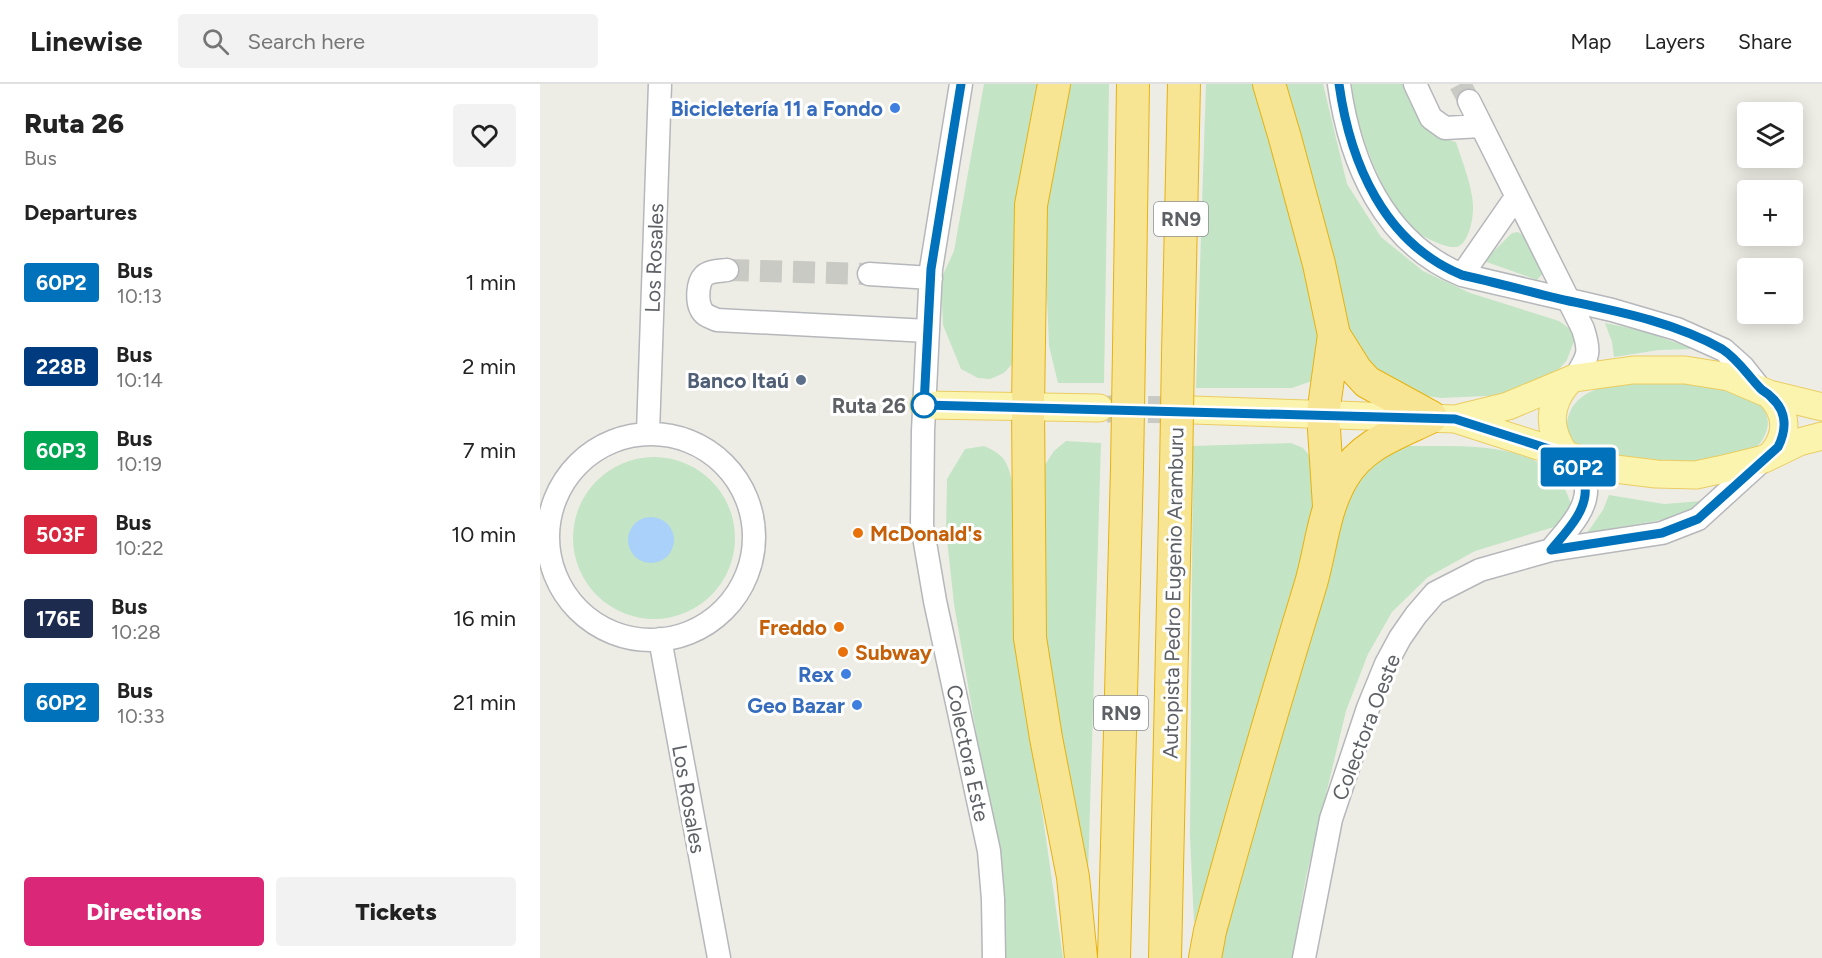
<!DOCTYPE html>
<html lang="en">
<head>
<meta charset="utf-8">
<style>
  :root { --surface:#fff; --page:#f2f2f2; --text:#222; --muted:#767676; --line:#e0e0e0; --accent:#db2777 }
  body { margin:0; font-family:Figtree,sans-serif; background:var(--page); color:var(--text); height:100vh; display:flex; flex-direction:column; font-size:22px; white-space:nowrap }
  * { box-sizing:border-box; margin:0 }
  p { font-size:20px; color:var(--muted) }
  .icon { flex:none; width:33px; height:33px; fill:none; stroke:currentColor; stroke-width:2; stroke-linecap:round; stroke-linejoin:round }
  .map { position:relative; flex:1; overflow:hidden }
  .side { display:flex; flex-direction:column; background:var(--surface); width:540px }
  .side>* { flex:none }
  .badge { padding:0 12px; border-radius:4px; font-size:21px; line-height:39px }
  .tools { position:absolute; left:1197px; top:18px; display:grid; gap:12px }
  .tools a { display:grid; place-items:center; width:66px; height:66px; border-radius:6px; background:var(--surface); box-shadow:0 3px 15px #0003; font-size:30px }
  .map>.badge { position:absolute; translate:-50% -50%; box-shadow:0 0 0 3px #fff }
  h2 { padding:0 24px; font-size:22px; line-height:54px }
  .round { display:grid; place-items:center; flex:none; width:63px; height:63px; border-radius:6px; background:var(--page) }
  .headline { display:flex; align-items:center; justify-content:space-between; height:102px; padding:0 24px }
  h1 { font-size:28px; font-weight:800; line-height:45px }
  .button { display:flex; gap:12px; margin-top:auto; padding:12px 24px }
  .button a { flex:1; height:69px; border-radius:6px; background:var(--accent); color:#fff; font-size:24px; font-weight:800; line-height:69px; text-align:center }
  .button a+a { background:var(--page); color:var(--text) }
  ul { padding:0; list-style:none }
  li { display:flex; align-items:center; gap:18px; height:84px; padding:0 24px }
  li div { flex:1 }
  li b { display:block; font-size:22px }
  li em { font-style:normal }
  li .badge { min-width:66px; font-weight:700; text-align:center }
  header { display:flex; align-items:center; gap:36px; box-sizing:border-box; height:84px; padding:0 30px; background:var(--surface); border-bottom:2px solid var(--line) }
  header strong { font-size:28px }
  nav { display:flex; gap:33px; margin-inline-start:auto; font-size:21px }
  .search { width:420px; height:54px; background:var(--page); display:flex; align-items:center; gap:15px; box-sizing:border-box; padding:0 21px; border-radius:6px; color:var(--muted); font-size:22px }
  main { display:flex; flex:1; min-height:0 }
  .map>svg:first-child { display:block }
  .green { fill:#c3e4c5 }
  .water { fill:#a9d1fa }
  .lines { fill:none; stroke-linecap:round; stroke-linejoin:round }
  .minor-tunnel { stroke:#cacac5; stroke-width:22; stroke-dasharray:22 11; stroke-linecap:butt }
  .major-tunnel { stroke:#cacac5; stroke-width:27; stroke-dasharray:27 14; stroke-linecap:butt }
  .minor-casing { stroke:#b5b7bb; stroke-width:25 }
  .major-casing { stroke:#eacd62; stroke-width:29 }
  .highway-casing { stroke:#e7b20d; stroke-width:34 }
  .minor { stroke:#fff; stroke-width:22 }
  .major { stroke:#fbf4ae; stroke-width:27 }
  .highway { stroke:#f7e593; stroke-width:32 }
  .highway-bridge-casing { stroke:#e7b20d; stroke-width:34; stroke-linecap:butt }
  .highway-bridge { stroke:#f7e593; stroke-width:32 }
  .line-casing { stroke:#fff; stroke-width:14 }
  .line { stroke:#0072bc; stroke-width:9 }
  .shop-dot { fill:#3f7fe0; stroke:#fff; stroke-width:2 }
  .service-dot { fill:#5c6f8a; stroke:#fff; stroke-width:2 }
  .stop-dot { fill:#fff; stroke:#0072bc; stroke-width:3 }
  .food-dot { fill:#e8710a; stroke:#fff; stroke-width:2 }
  .labels { text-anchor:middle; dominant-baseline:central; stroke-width:6; stroke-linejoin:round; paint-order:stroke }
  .shield { fill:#fff; stroke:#8e9093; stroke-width:1.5 }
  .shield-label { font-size:20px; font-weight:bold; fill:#5d6065 }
  .shop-label { font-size:21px; font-weight:bold; fill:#366cbe; stroke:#fff; text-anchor:end }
  .street-label { font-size:21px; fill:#5d6065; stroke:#fff }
  .service-label { font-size:21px; font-weight:bold; fill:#4e5e75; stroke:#fff; text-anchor:end }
  .stop-label { font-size:21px; font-weight:bold; fill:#5d6065; stroke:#fff; text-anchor:end }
  .food-label { font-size:21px; font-weight:bold; fill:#c56008; stroke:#fff; text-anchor:start }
</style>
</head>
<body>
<header>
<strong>Linewise</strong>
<div class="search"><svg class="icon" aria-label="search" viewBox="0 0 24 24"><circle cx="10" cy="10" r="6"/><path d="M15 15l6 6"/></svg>Search here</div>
<nav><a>Map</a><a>Layers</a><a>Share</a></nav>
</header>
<main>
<section class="side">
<div class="headline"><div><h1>Ruta 26</h1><p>Bus</p></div><a class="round"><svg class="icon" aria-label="heart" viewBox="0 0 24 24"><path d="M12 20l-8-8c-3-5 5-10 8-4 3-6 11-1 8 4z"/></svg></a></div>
<h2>Departures</h2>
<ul>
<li><span class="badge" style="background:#0072bc;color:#fff">60P2</span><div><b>Bus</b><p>10:13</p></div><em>1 min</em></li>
<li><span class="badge" style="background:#003b80;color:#fff">228B</span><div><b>Bus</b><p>10:14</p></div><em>2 min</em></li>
<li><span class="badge" style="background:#00a651;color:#fff">60P3</span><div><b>Bus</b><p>10:19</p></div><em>7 min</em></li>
<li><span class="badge" style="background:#d7263d;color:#fff">503F</span><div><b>Bus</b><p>10:22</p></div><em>10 min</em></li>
<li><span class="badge" style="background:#1d2b4f;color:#fff">176E</span><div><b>Bus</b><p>10:28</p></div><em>16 min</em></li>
<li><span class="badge" style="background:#0072bc;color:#fff">60P2</span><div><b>Bus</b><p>10:33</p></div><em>21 min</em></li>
</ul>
<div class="button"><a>Directions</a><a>Tickets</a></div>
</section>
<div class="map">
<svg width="1282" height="874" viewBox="0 0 1282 874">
  <rect width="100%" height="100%" fill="#eeede5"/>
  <path class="green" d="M444,0H499L474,278L464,289L450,295L438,294L421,285L403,241L401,195L414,167Z
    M524,0H569L564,299H518L509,262L504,139Z
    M666,0H716L779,233L781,279L772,297L752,304H656Z
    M736,0H783L807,100L841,153L883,187L930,209L1019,237L1030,245L1034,257L1027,276L1013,292L969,311L901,314L862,309L850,304L809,250Z
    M812,0H869L894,51L916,58C922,77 934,106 933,125C933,135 929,157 919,162C911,167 885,154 877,148C845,124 814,40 812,0Z
    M978,148L984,152L1003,189L997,196L944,177L972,149Z
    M1065,239L1104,247L1153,265L1119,266L1074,273L1072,258Z
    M1133,297C1158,301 1237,304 1227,345C1225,353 1219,363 1211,366C1194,373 1172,379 1154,382C1146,383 1058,374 1050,371C1042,368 1031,358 1028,350C1025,343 1027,335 1030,328C1045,294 1102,299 1133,297Z
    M526,357L561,359L548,791L506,599L501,387L514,367Z
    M751,359L763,364L774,377L777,432L675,776L654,839L650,753L653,362Z
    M444,362C451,365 457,368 463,374C483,401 471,480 473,513C475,572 486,631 496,689C506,751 514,812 523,874H465V831L456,764L414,520L406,446L407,395L425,365Z
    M859,362C905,363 976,356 1013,388C1022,395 1027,409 1031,420L1026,433L1014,443L935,467L888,493L852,528L828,570L806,627L766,793L752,874H676L802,424L829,379Z
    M33 454a81 81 0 1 1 162 0a81 81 0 1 1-162 0Z
    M1069,411L1124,420L1162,417L1148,429L1132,434L1047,449L1063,426Z"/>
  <path class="water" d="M88 456a23 23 0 1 1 46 0a23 23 0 1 1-46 0Z"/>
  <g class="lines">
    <path class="minor-tunnel" d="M920,0L929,17
      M187,186L329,190"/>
    <path class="major-tunnel" d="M567,325L653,326"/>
    <g class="minor-casing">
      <path id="minor" d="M421,0L391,185L383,347L382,441L395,517L449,767L453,815L454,874
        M799,0C810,79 844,159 922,191L1072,226L1137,245L1184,266L1203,283L1222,307
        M875,0L891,34L905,44L941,42
        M929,17L1043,245C1051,270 1048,272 1035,294
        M187,186C180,187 169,187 164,192C157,199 157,218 161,225C164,232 171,233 177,236L388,247
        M329,190L391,194
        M922,191L976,113
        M108,349L120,0
        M8 453a103 103 0 1 1 206 0a103 103 0 1 1-206 0Z
        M1011,466C1024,449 1048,427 1046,403C1044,393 1037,381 1031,373
        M120,555L179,874
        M764,874L791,735L828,624L846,580L860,554L876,531L895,509L940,486L1011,466L1122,449L1158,435L1224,375"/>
    </g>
    <g class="major-casing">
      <path id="major" d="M1229,310C1248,329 1249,351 1231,371
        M384,321L559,324
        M653,326L915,335L1067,384L1116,390L1156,391L1179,386L1224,375L1259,358L1282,352
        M915,335L968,322L1035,294L1093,286H1145L1189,293L1229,310L1282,323
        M1025,370C1007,345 1008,321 1028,298"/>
    </g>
    <g class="highway-casing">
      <path id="highway" d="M514,0L491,121L488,323L490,554L506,654L533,793L541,874
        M729,0L745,54L779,180L794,251L783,330L789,422
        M794,251L816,286L827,298L891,333
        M589,266L593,0
        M638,271L644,0
        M574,874L587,384
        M625,874L636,386
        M665,874L670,847C701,733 734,620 769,506C781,469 782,428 803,393C822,360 858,349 891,333"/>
    </g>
    <use href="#minor" class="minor"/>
    <use href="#major" class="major"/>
    <use href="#highway" class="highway"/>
    <g class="highway-bridge-casing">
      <path id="highway-bridge" d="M587,384L589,266
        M636,386L638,271"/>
    </g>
    <use href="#highway-bridge" class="highway-bridge"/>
  </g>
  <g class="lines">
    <g class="line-casing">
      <path id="line" d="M421,0L391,185L384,321L915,335L1031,372C1037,381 1044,393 1045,403C1048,427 1024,450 1011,466L1122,449L1158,435L1238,363C1247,345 1247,327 1231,313C1228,309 1224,308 1221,305C1208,292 1198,275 1182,265C1136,239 1081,228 1029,217C994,209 958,199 922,191C844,159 810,79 799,0"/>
    </g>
    <use href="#line" class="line"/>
  </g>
  <g class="shop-dot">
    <circle cx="355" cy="24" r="6"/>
    <circle cx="306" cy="590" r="6"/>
    <circle cx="317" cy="621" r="6"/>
  </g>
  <circle class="service-dot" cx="261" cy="296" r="6"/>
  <circle class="stop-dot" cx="384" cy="321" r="12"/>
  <g class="food-dot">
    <circle cx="318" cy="449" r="6"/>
    <circle cx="299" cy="543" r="6"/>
    <circle cx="303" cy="568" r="6"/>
  </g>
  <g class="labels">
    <g class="shield">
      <rect x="614" y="118" width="54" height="34" rx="4.5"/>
      <rect x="554" y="612" width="54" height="34" rx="4.5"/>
    </g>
    <g class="shield-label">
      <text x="641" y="135">RN9</text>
      <text x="581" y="629">RN9</text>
    </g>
    <g class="shop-label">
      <text x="343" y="24">Bicicletería 11 a Fondo</text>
      <text x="294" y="590">Rex</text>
      <text x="305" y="621">Geo Bazar</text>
    </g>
    <g class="street-label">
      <text transform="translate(114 174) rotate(-88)">Los Rosales</text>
      <text transform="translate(633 509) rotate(-89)">Autopista Pedro Eugenio Aramburu</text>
      <text transform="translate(826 643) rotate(-69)">Colectora Oeste</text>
      <text transform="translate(428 669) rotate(78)">Colectora Este</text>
      <text transform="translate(149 715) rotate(80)">Los Rosales</text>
    </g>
    <g class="service-label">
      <text x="249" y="296">Banco Itaú</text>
    </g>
    <g class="stop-label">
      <text x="366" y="321">Ruta 26</text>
    </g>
    <g class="food-label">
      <text x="330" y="449">McDonald's</text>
      <text x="287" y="543" text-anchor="end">Freddo</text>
      <text x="315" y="568">Subway</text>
    </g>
  </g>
</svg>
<div class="tools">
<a><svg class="icon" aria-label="layers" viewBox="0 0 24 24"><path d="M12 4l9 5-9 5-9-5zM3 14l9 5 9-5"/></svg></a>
<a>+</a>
<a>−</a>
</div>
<b class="badge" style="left:1038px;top:383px;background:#0072bc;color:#fff">60P2</b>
</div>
</main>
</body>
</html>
